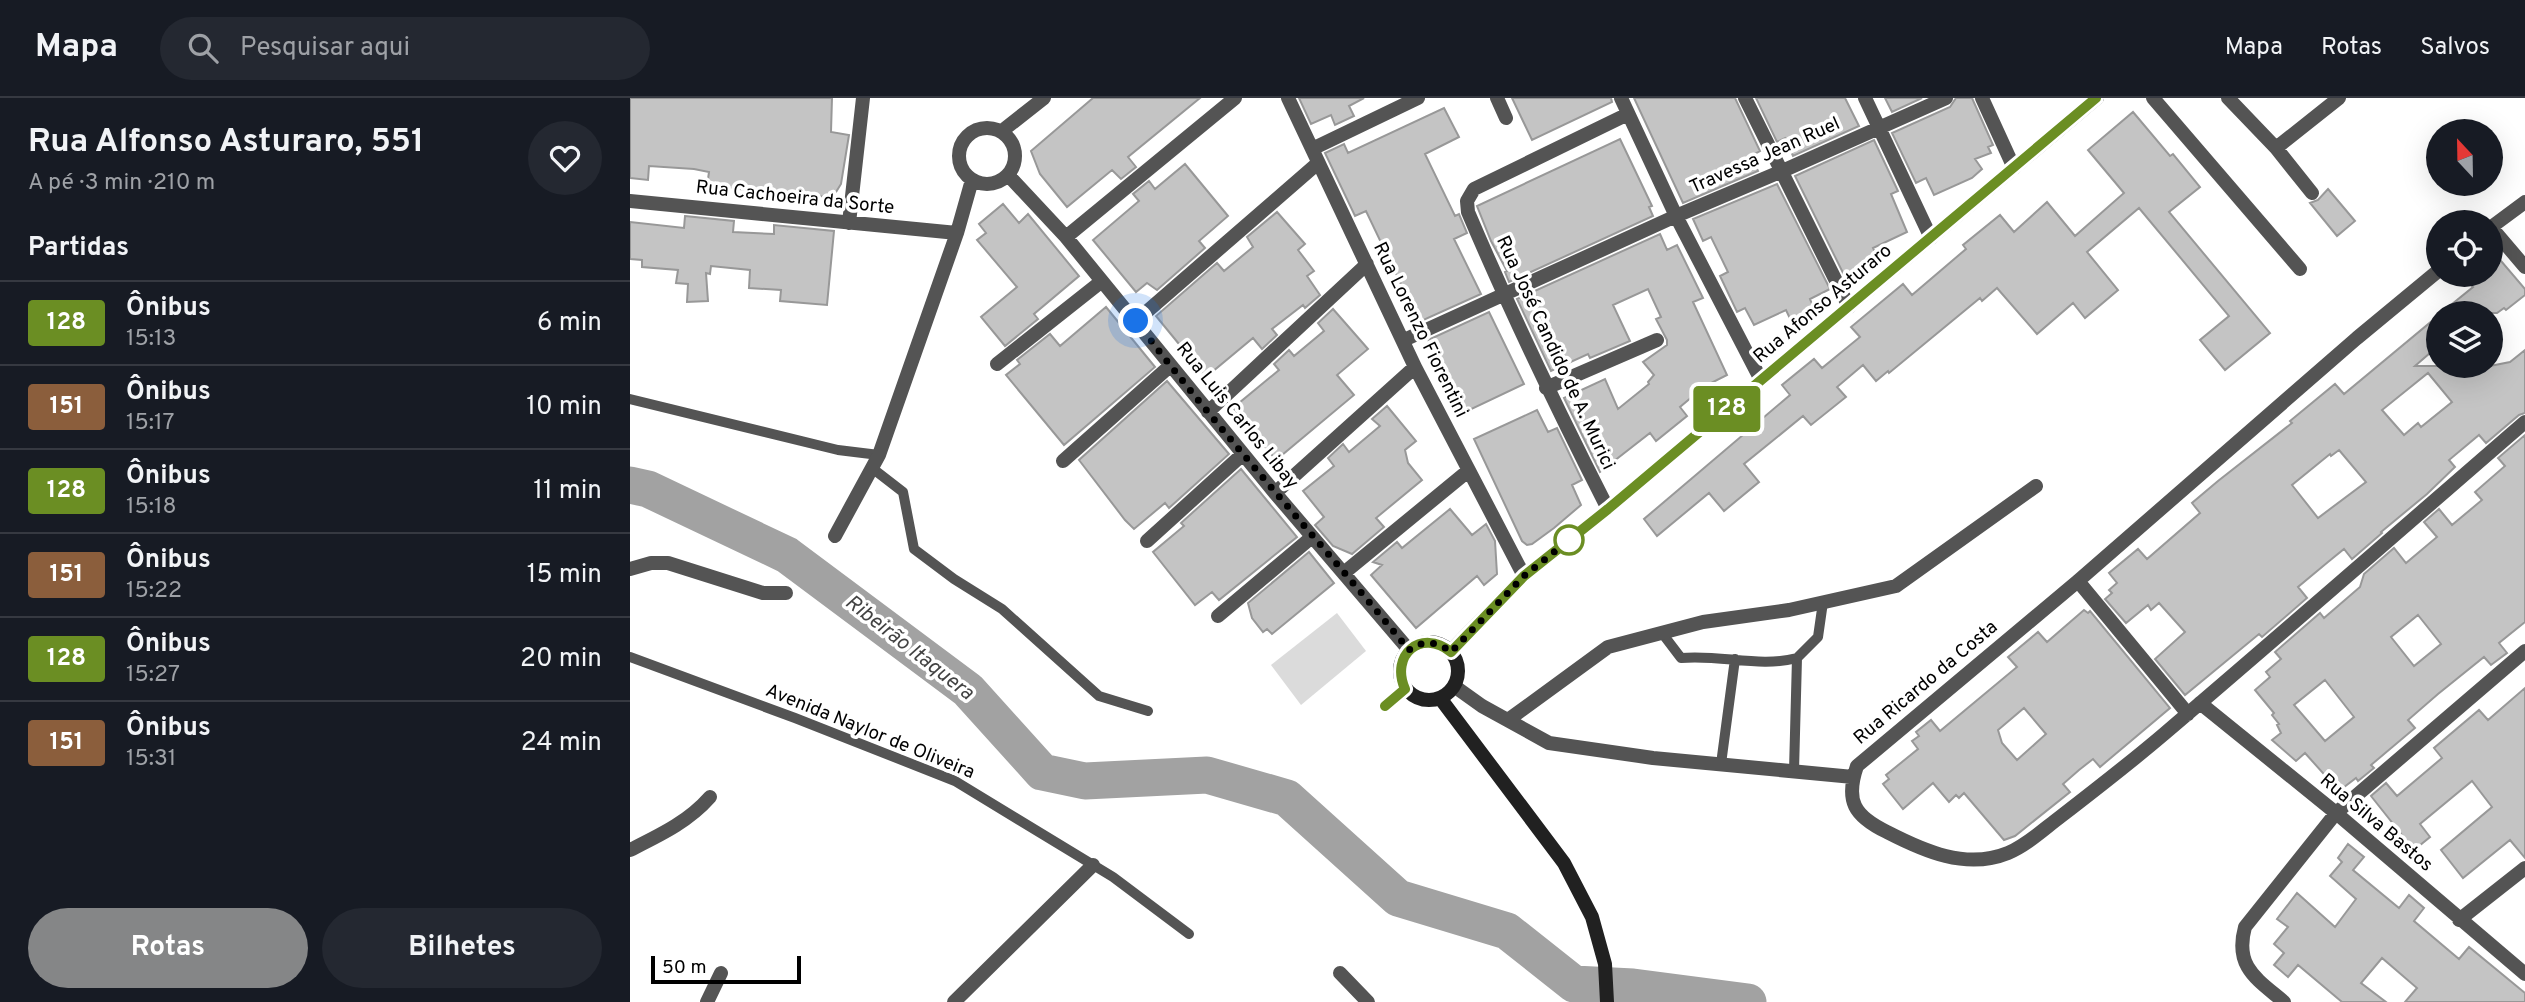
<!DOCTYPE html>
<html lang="pt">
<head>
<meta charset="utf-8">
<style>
  :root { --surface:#171b24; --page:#242831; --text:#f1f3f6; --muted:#9ea1a6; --line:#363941; --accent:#858687 }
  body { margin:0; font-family:Overpass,sans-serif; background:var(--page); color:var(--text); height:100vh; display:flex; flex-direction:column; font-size:26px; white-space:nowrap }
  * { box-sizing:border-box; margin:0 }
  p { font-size:23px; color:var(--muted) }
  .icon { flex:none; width:38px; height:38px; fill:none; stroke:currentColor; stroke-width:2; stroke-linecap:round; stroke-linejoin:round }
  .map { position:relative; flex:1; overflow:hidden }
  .panel { display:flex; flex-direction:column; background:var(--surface); width:630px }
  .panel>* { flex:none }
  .badge { padding:0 14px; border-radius:5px; font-size:24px; line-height:46px }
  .needle { width:46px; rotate:338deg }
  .tools { position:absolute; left:1796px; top:21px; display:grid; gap:14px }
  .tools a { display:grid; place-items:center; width:77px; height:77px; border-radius:50%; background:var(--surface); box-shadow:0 7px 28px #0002; font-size:35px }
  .scale { position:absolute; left:21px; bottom:18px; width:150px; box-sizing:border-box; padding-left:7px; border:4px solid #000; border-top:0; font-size:19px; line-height:24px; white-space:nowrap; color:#000; -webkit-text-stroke:5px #fff; paint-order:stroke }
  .you { position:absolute; width:35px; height:35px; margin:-18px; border:5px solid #fff; border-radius:50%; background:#1a73e8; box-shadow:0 0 0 10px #1a73e833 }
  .map>.badge { position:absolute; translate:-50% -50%; box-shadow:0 0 0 4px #fff }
  h2 { padding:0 28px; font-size:26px; line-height:63px }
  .round { display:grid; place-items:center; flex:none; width:74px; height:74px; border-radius:37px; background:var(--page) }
  .headline { display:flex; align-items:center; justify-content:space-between; height:119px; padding:0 28px }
  h1 { font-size:33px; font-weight:700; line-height:52px }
  .action { display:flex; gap:14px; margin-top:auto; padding:14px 28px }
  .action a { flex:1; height:80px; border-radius:42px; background:var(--accent); color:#fff; font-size:28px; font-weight:700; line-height:80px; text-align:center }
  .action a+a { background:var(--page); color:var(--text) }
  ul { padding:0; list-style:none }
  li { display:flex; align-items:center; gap:21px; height:84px; padding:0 28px; border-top:2px solid var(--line) }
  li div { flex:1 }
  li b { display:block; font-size:26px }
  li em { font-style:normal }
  li .badge { min-width:77px; font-weight:700; text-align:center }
  header { display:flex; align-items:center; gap:42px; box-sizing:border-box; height:98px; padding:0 35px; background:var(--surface); border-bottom:2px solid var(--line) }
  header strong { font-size:33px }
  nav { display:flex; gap:38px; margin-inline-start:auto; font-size:24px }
  .search { width:490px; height:63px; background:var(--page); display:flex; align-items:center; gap:18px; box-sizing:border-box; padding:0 24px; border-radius:38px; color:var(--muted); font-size:26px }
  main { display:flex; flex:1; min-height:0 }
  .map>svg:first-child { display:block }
  .green { fill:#dbdbdb }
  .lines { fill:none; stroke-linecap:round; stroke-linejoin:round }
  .river { stroke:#a2a2a2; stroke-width:37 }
  .building { fill:#c4c4c4; stroke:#989898; stroke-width:2; fill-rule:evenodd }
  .lane { stroke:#545454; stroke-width:10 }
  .street { stroke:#545454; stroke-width:14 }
  .secondary { stroke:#212121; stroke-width:14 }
  .line-casing { stroke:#fff; stroke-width:16 }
  .line { stroke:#6b8e23; stroke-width:10 }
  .walk { stroke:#000; stroke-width:7; stroke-dasharray:0 12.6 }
  .stop-dot { fill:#fff; stroke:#6b8e23; stroke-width:3.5 }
  .labels { text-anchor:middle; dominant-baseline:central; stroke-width:7; stroke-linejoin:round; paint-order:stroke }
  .street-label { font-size:19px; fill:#000; stroke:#fff }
  .water-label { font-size:21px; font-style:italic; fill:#434343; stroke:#fff }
</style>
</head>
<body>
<header>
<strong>Mapa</strong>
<div class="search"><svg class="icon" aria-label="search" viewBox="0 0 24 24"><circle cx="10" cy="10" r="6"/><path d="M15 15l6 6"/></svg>Pesquisar aqui</div>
<nav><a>Mapa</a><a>Rotas</a><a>Salvos</a></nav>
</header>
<main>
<section class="panel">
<div class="headline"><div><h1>Rua Alfonso Asturaro, 551</h1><p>A pé · 3 min · 210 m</p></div><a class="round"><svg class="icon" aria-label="heart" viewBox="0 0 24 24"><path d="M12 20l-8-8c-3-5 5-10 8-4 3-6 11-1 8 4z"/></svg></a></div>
<h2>Partidas</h2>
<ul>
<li><span class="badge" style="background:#6b8e23;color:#fff">128</span><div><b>Ônibus</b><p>15:13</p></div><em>6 min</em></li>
<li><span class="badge" style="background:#8b5e3c;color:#fff">151</span><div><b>Ônibus</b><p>15:17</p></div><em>10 min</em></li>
<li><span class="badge" style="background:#6b8e23;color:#fff">128</span><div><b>Ônibus</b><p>15:18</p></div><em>11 min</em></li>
<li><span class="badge" style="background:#8b5e3c;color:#fff">151</span><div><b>Ônibus</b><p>15:22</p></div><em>15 min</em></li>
<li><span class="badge" style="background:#6b8e23;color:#fff">128</span><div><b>Ônibus</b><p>15:27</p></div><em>20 min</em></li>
<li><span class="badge" style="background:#8b5e3c;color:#fff">151</span><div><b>Ônibus</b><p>15:31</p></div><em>24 min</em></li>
</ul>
<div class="action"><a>Rotas</a><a>Bilhetes</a></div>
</section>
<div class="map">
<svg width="1895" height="904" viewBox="0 0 1895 904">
  <rect width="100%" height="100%" fill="#fff"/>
  <path class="green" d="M707,515L736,553L671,607L641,567Z"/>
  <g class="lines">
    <path class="river" d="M0,387L18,391L157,457L338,592L412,674L455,683L577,677L657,700L768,800L877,833L944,886L1003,889L1118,904"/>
  </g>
  <path class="building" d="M0,0H202L201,34L219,37L211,86L206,94L198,99L77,88L79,74L64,71L19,68L18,82L0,80Z
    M463,0H570L498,59L506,69L491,81L482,72L437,109L410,76L401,53Z
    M669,0H734L719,8L724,18L705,27L701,17L681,26Z
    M882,0H981L982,4L902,42Z
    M1004,0H1105L1130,53L1121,58L1128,73L1053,105Z
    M1126,0H1215L1229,28L1163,58L1155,40L1147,44Z
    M1255,0H1292L1262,14Z
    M1326,0H1342L1363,47L1358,49L1361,55L1345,61L1352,71L1342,80L1304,97L1296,80L1286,85L1262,35L1320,9Z
    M814,10L829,39L795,56L825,118L829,116L837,135L824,141L851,196L789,224L736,113L725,118L695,55L714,46L718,55Z
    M1503,14L1540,58L1543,56L1570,89L1539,114L1640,235L1595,272L1570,242L1599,218L1509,110L1457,154L1488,192L1455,220L1443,205L1407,236L1367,190L1352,203L1350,200L1259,275L1258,273L1246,283L1233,267L1207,289L1216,299L1181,327L1173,318L1114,366L1129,384L1094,413L1079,395L1027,438L1014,421L1160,297L1152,287L1184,261L1192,270L1230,239L1221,229L1273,186L1282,197L1336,151L1333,147L1370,117L1384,134L1417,104L1445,138L1494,95L1458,52Z
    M990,41L1022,108L1019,109L1023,118L879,184L875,174L877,173L861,143L847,108Z
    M1244,42L1268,93L1261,96L1277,134L1243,150L1251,166L1217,183L1165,78Z
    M555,66L598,118L569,143L575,150L527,192L517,185L506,194L463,142L509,103L503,96L519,83L525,91Z
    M1147,86L1200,191L1180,201L1184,211L1164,229L1156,212L1124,227L1115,210L1107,214L1090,178L1098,174L1081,139L1073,143L1063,121Z
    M1698,91L1725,123L1707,138L1680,105L1688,102Z
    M373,106L389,125L398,116L449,178L404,216L408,221L375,248L351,219L387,189L347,142L356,135L349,126Z
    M647,114L675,146L668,152L684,173L677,178L690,197L675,210L673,207L642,231L647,237L632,251L623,240L576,279L526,218L587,165L594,173L623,149L617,139Z
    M55,118L104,123L103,134L144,136V127L204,133L197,207L150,203L151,192L119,190L120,172L81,168L80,176L76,175L78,203L57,204L58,186L46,185L48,172L12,169V162L0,161V124L54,130Z
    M1030,136L1037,152L1047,147L1073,200L1063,204L1097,277L1075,288L1050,309L1057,318L1026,343L1020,335L970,374L934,300L975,281L988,311L1019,286L1018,284L1024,277L1013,264L1037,247V242L1026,221L1031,219L1018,191L983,207L1000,243L960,260L958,256L921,273L887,201Z
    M1860,150L1895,191V197L1876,212L1874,210L1867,215H1811L1843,189L1833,177H1860Z
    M476,209L525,269L434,347L376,277L390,266L387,262L420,236L430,248Z
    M703,211L738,251L707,277L724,297L646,362L603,310L649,272L644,266L659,252L664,258L694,233L688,225Z
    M859,214L894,286L831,316L798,242Z
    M1808,218V248L1785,268H1860L1880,264L1895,252V315L1889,317L1856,345L1849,337L1819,362L1825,369L1797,396L1751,434L1752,435L1722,461L1714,451L1698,464L1668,489L1677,500L1632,539L1629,536L1555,597L1525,561L1555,534L1529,505L1521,512L1518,507L1496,525L1475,501L1482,495L1479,492L1487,485L1479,475L1508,451L1517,461L1570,415L1562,405L1588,383L1662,325L1660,323L1705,286L1714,296ZM1798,275L1822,304L1791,329L1788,325L1774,337L1752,312ZM1709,352L1736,384L1688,420L1662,387L1700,356L1701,358Z
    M537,283L599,356L539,410L535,405L504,431L495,422L449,362Z
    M757,308L786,343L775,352L778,365L792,382L746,420L754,429L722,456L703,448L685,427L694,419L673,393L704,368L698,360L713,346L719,354L750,328L742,321Z
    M907,312L918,334L927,330L952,382L942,387L951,407L924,430L902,446L897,447L892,443L844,341Z
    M1895,337V524L1869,545L1877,555L1861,567L1854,559L1808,596L1778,622L1785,630L1741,667L1744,670L1728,683L1726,680L1709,693L1675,655L1666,663L1642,642L1651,635L1647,627L1649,626L1642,617L1644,615L1625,592L1640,579L1636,574L1651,561L1645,554L1690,515L1694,520L1730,489L1734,476L1764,450L1776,465L1807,439L1794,424L1809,411L1822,427L1852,402L1845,394L1875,368L1868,360ZM1788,517L1811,546L1784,568L1761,539ZM1695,582L1724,619L1695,643L1664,607Z
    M611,371L667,439L589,502L582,494L565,507L523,454L554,428L551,425Z
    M820,411L842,437L856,426L865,443L867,476L854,487L847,478L786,530L741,477L752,467L743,464L767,444L772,450Z
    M679,454L704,485L642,536L637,531L633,534L622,520L618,505Z
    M1454,512L1458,515L1460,513L1540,610L1470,669L1463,661L1449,672L1433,686L1440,694L1385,738L1374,742L1334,695L1329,700L1326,697L1319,704L1303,685L1273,711L1253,686L1259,681L1256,677L1288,651L1282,643L1289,638L1286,634L1301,622L1310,633L1387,569L1378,559L1408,534L1417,544ZM1394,610L1416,636L1387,662L1372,645L1368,632Z
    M1895,590V760L1880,742L1833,780L1811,752L1862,709L1842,683L1790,726L1800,739L1784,752L1741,698L1756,685L1767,698L1812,660L1804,650L1849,612L1858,622Z
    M1718,746L1734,759L1723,772L1769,810L1779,797L1794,810L1784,823L1829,861L1839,849L1895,895V904H1775L1787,890L1752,860L1731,885L1756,904H1712L1668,867L1658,879L1644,867L1654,855L1644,846L1658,829L1647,821L1667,795L1705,829L1726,801L1700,778L1712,764L1708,760Z"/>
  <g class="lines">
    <path class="lane" d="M0,301L208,352L249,357
      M242,370L273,394L284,451L324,481L372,511L469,598L518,613
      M1032,535L1051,560C1090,556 1130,570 1167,560
      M0,559L165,620L325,683L483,779L559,836
      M1091,666L1105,561
      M1164,673L1167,560L1188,539L1193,504"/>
    <path class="street" d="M658,0L785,269L894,478
      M867,0L876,20
      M991,0L1046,118L1131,282
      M1115,0L1219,209
      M1235,0L1301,140
      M1352,0L1384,70
      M1523,0L1670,171
      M1598,0L1646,50L1682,95
      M329 58a28 28 0 1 1 56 0a28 28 0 1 1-56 0Z
      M372,33L414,0
      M1646,50L1709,0
      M682,51L788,0
      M378,77L436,139L645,395L779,552
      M0,103L327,135
      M219,125L233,0
      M1861,129L1895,169
      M1860,130L1895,104
      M436,139L605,0
      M1808,173L1727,240L1448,483L1227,668C1215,703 1224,718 1257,734C1294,753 1336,772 1378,755C1397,747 1414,731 1430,719C1465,692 1500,665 1534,636C1655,533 1775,428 1895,324
      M506,223L688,65
      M774,242L1046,118L1150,74L1316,0
      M367,266L472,183
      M916,290L1027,242
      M578,314L737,166
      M433,363L540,268
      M645,395L785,269
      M978,411C928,313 881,215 838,114L837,103L844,91L998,16
      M205,438L249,357L327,135L342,82
      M517,443L613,356
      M0,471L21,465H38L133,495H156
      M715,474L838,373
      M1448,483L1558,616
      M588,518L682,439
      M824,588L852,608L919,645L1023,660L1223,679
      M1570,605L1706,715L1895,876
      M755,608L775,591
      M878,622L978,549L1073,524L1159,512L1266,488L1406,388
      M0,752C30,737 58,724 80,699
      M1829,822L1895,770
      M710,875L738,904
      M77,904L91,875
      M324,904L463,767
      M1654,904C1627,881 1604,869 1615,829L1706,715L1895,553"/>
    <path class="secondary" d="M770 573a29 29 0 1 1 58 0a29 29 0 1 1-58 0Z
      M820,554L894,478L978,411L1467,0
      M810,600L934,765L962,819L975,866L977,904"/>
  </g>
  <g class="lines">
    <g class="line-casing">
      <path id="line" d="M755,608L775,591C760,557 791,530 821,554L894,478L978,411L1466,0"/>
    </g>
    <use href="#line" class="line"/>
    <path class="walk" d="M506,223C592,337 689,442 779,552C793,542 807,543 821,554L894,478L939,442"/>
  </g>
  <circle class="stop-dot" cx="939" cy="442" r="14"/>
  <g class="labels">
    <g class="street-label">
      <text transform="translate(1135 58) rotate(-24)">Travessa Jean Ruel</text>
      <text transform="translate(165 100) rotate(6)">Rua Cachoeira da Sorte</text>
      <text transform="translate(1193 206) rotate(-40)">Rua Afonso Asturaro</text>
      <text transform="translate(790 232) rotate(64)">Rua Lorenzo Fiorentini</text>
      <text transform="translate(925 255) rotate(65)">Rua José Candido de A. Murici</text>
      <text transform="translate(607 318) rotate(51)">Rua Luis Carlos Libay</text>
      <text transform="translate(1296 585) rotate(-40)">Rua Ricardo da Costa</text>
      <text transform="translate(240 634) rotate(22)">Avenida Naylor de Oliveira</text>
      <text transform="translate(1746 725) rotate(40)">Rua Silva Bastos</text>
    </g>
    <g class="water-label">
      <text transform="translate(279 550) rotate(38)">Ribeirão Itaquera</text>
    </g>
  </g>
</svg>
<div class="tools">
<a><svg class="needle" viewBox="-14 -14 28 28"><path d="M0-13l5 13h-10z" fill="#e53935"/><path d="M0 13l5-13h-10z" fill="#9ea1a6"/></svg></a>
<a><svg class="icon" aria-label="locate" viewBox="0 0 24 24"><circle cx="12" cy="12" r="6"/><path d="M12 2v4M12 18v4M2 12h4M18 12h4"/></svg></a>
<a><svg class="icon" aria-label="layers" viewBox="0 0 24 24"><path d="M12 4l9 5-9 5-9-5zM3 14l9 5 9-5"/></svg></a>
</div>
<div class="scale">50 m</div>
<div class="you" style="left:506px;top:223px"></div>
<b class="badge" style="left:1097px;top:311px;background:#6b8e23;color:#fff">128</b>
</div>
</main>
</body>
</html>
